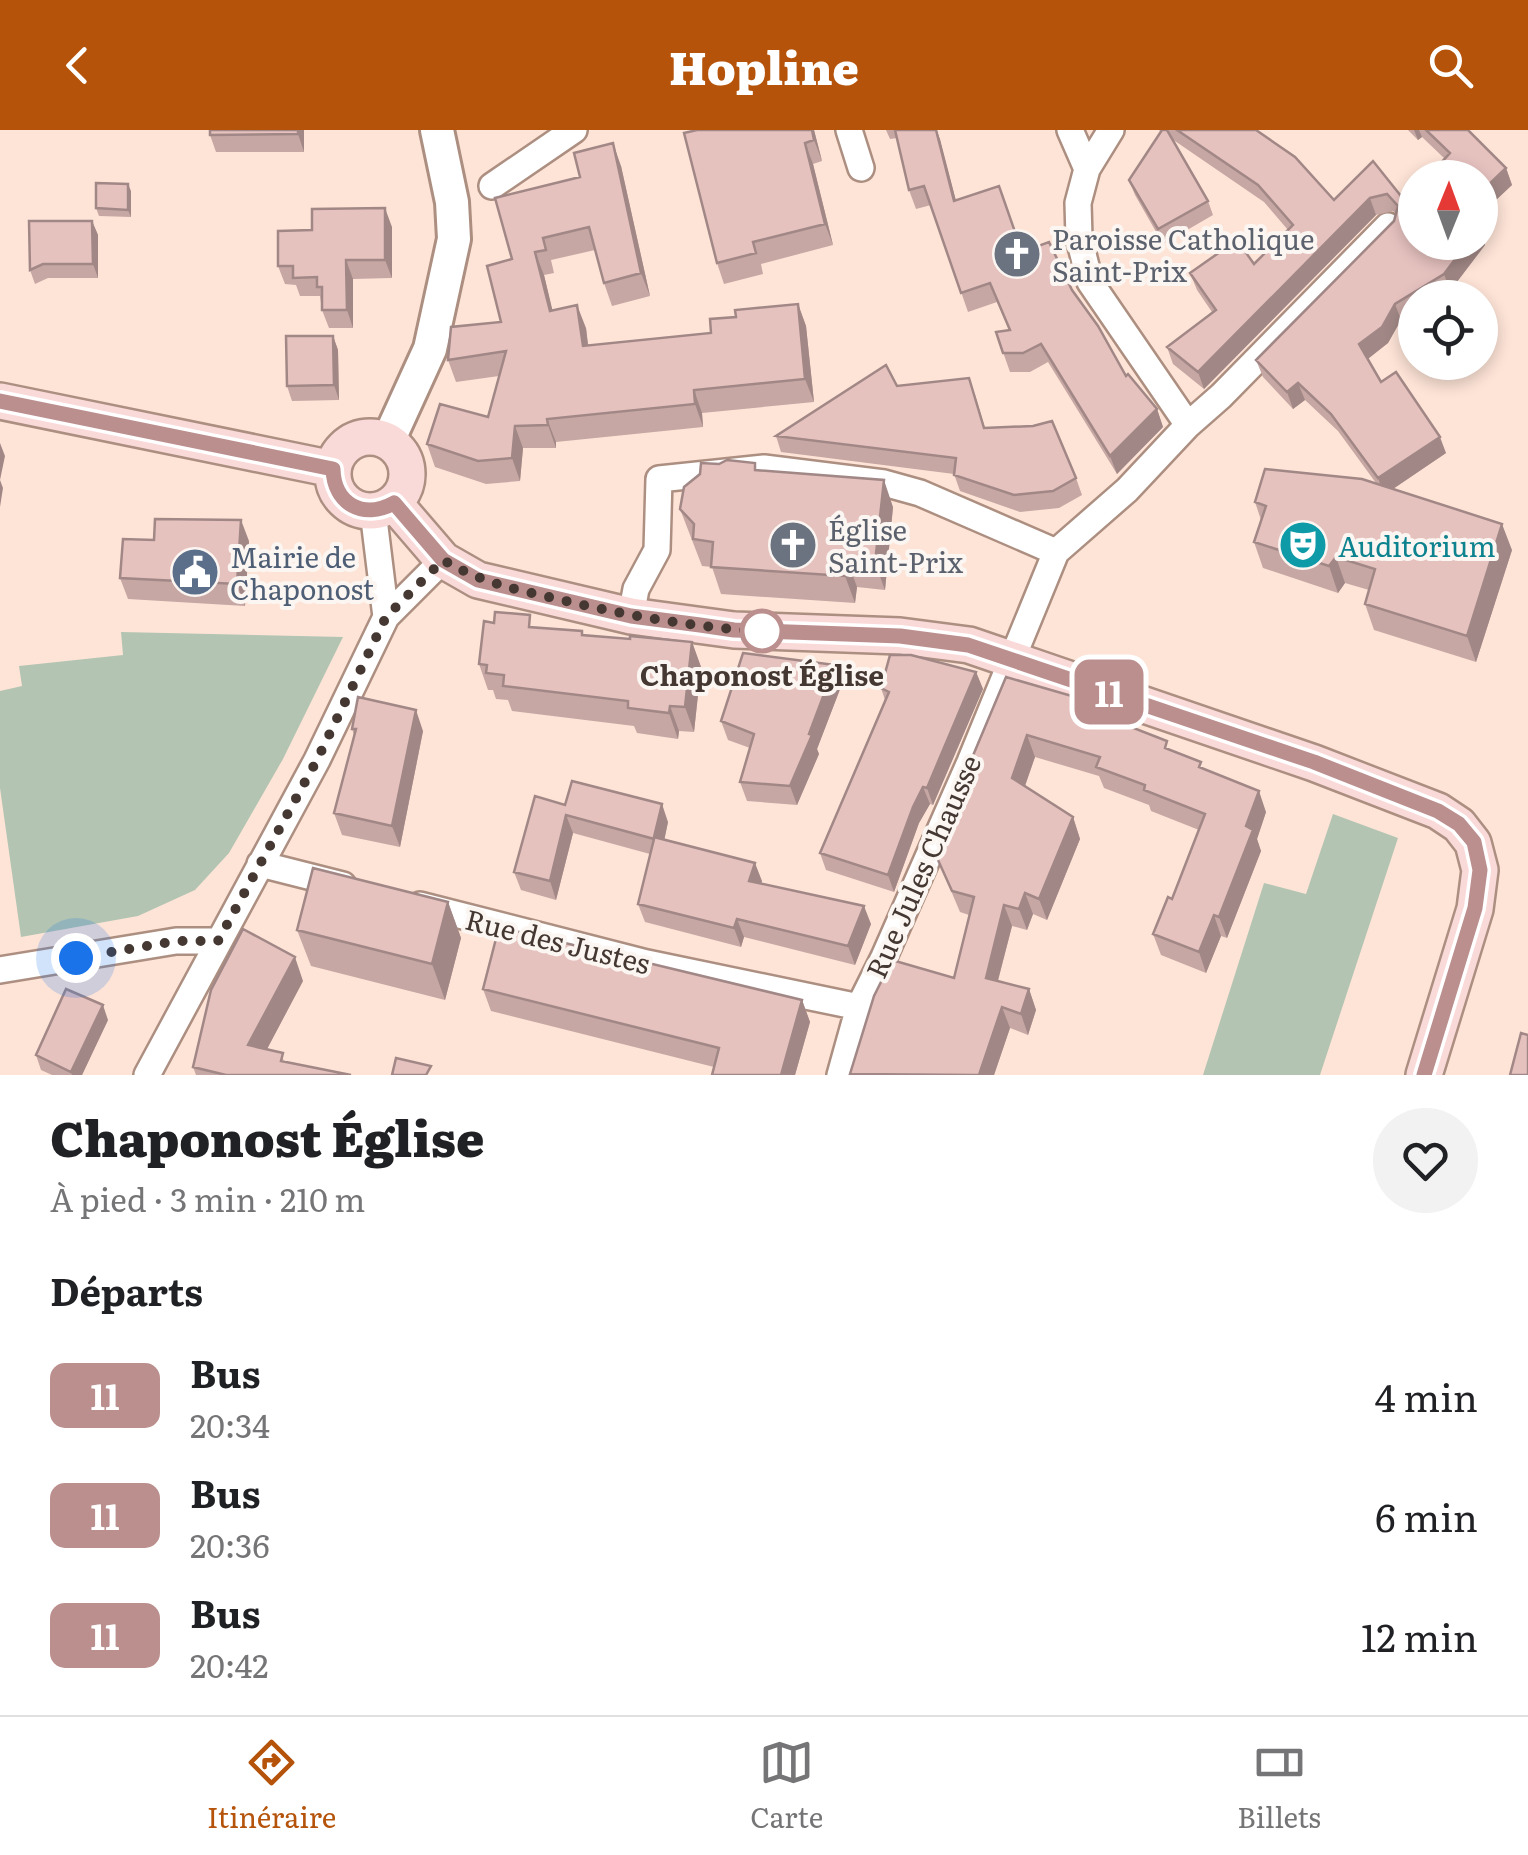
<!DOCTYPE html>
<html lang="fr">
<head>
<meta charset="utf-8">
<style>
  :root { --surface:#fff; --page:#f2f2f2; --text:#202124; --muted:#757577; --line:#e0e0e0; --accent:#b45309 }
  body { margin:0; font-family:Literata,serif; background:var(--page); color:var(--text); height:100vh; display:flex; flex-direction:column; font-size:38px; white-space:nowrap }
  * { box-sizing:border-box; margin:0 }
  p { font-size:32px; color:var(--muted) }
  .icon { flex:none; width:55px; height:55px; fill:none; stroke:currentColor; stroke-width:2; stroke-linecap:round; stroke-linejoin:round }
  .map { position:relative; height:945px; overflow:hidden }
  .panel { display:flex; flex-direction:column; background:var(--surface); flex:1 }
  .panel>* { flex:none }
  .badge { padding:0 20px; border-radius:15px; font-size:35px; line-height:65px }
  .needle { width:65px; rotate:1deg }
  .buttons { position:absolute; left:1398px; top:30px; display:grid; gap:20px }
  .buttons a { display:grid; place-items:center; width:100px; height:100px; border-radius:50%; background:var(--surface); box-shadow:0 5px 15px #0003; font-size:50px }
  .you { position:absolute; width:50px; height:50px; margin:-25px; border:8px solid #fff; border-radius:50%; background:#1a73e8; box-shadow:0 0 0 15px #1a73e833 }
  .map>.badge { position:absolute; translate:-50% -50%; box-shadow:0 0 0 5px #fff }
  h2 { padding:0 50px; font-size:38px; line-height:90px }
  .round { display:grid; place-items:center; flex:none; width:105px; height:105px; border-radius:52px; background:var(--page) }
  .summary { display:flex; align-items:center; justify-content:space-between; height:170px; padding:0 50px }
  h1 { font-size:48px; font-weight:800; line-height:75px }
  ul { padding:0; list-style:none }
  li { display:flex; align-items:center; gap:30px; height:120px; padding:0 50px }
  li div { flex:1 }
  li b { display:block; font-size:38px }
  li em { font-style:normal }
  li .badge { min-width:110px; font-weight:700; text-align:center }
  header { display:flex; justify-content:space-between; align-items:center; height:130px; padding:0 50px; background:var(--accent); color:#fff; font-size:45px; font-weight:800 }
  .tabs { display:flex; justify-content:space-around; align-items:center; height:140px; border-top:2px solid var(--line); background:var(--surface); font-size:28px; color:var(--muted) }
  .tabs a { display:grid; justify-items:center; gap:5px }
  .tabs .selected { color:var(--accent) }
  .map>svg:first-child { display:block }
  .green { fill:#b3c5b2 }
  .lines { fill:none; stroke-linecap:round; stroke-linejoin:round }
  .minor-casing { stroke:#ac8f80; stroke-width:30 }
  .tertiary-casing { stroke:#ac8f80; stroke-width:38 }
  .secondary-casing { stroke:#ac8f80; stroke-width:40 }
  .minor { stroke:#fff; stroke-width:25 }
  .tertiary { stroke:#fff; stroke-width:32 }
  .secondary { stroke:#fadad9; stroke-width:35 }
  .wall { fill:#c6a7a4 }
  .shaded-wall { fill:#a18886 }
  .building { fill:#e6c2bf; stroke:#a18886; stroke-width:2.5 }
  .line-casing { stroke:#fff; stroke-width:22 }
  .line { stroke:#bc8f8f; stroke-width:15 }
  .walk { stroke:#453832; stroke-width:10; stroke-dasharray:0 18 }
  .stop-dot { fill:#fff; stroke:#bc8f8f; stroke-width:5 }
  .labels { text-anchor:middle; dominant-baseline:central; stroke-width:8; stroke-linejoin:round; paint-order:stroke }
  .worship-label { font-size:28px; fill:#5b616d; stroke:#fcf6f2; text-anchor:start }
  .culture-label { font-size:28px; fill:#0d838f; stroke:#fcf6f2; text-anchor:start }
  .service-label { font-size:28px; fill:#4e5e75; stroke:#fcf6f2; text-anchor:start }
  .stop-label { font-size:28px; font-weight:bold; fill:#453832; stroke:#fcf6f2 }
  .street-label { font-size:28px; fill:#453832; stroke:#fcf6f2 }
</style>
</head>
<body>
<header><svg class="icon" aria-label="back" viewBox="0 0 24 24"><path d="M15 5l-7 7 7 7"/></svg>Hopline<svg class="icon" aria-label="search" viewBox="0 0 24 24"><circle cx="10" cy="10" r="6"/><path d="M15 15l6 6"/></svg></header>
<div class="map">
<svg width="1528" height="945" viewBox="0 0 1528 945">
  <rect width="100%" height="100%" fill="#fee4d7"/>
  <path class="green" d="M121,502L343,507L283,629L229,723L195,760L138,786L21,807L0,658V561L22,556L19,536L123,525Z
    M1333,684L1398,708L1320,945H1203L1264,753L1306,764Z"/>
  <g class="lines">
    <g class="minor-casing">
      <path id="minor" d="M849,0L861,38
        M1070,0L1087,39
        M492,56L574,0
        M1188,295L1221,266L1388,96
        M373,381L386,487
        M631,486L636,459L657,420L659,349L764,338L884,353L920,363L1056,422
        M260,734L343,755
        M420,775L647,833L859,877
        M0,840L176,811H218
        M147,945L317,630L386,487L443,430
        M840,945L859,877L884,827L970,632L1056,422L1127,360L1188,295L1090,152L1079,108L1078,73L1087,39L1111,0"/>
    </g>
    <g class="tertiary-casing">
      <path id="tertiary" d="M388,311L430,219L454,109L452,72L437,0"/>
    </g>
    <g class="secondary-casing">
      <path id="secondary" d="M0,271L333,339
        M333 344a37 37 0 1 1 74 0a37 37 0 1 1-74 0Z
        M394,373L443,430L478,450L631,486L734,500L900,506L969,515L1314,633L1438,681L1459,695L1473,713L1480,740L1475,779L1424,945"/>
    </g>
    <use href="#minor" class="minor"/>
    <use href="#tertiary" class="tertiary"/>
    <use href="#secondary" class="secondary"/>
  </g>
  <path class="wall" d="M210,0H304V22H216L210,5Z
    M814,0L822,31L813,34L833,115L761,134L763,144L724,154L717,133Z
    M886,0H937L956,71L1072,160L1126,246L1157,279L1163,297L1117,344L1048,232L1030,242H1010L996,202L1009,200L997,172L968,182L931,75L916,79L909,60L897,8L890,9Z
    M1159,0H1256L1334,70L1373,31L1405,71L1480,112V101L1485,115L1450,161L1439,168H1415V182L1401,190L1388,213L1368,229L1381,252L1446,323L1393,359L1512,420L1476,532L1374,500L1365,474L1369,460L1345,453L1338,463L1263,438L1254,412L1261,390L1255,372L1376,353L1338,301L1305,270L1293,279L1263,247L1256,230L1394,91L1396,84L1393,81L1376,85L1204,259L1173,234L1167,217L1212,182L1197,160L1190,143L1254,134L1288,100L1264,72L1172,9L1208,71L1213,85L1163,114L1135,65L1129,50L1161,2Z
    M1408,0H1468L1506,38L1512,55L1480,85V48L1445,29L1422,7L1418,10Z
    M621,36L650,166L612,176L604,153L595,120L551,130L554,143L544,145L552,180L586,198L588,216L711,203L736,187L798,174L806,196L814,272L702,283L703,297L556,312V318H523L520,351L486,354L435,337L427,314L488,287L499,246L456,252L448,230L501,192L512,129Z
    M131,61V87L99,86L96,78Z
    M92,91L98,105V148H48L35,154L30,140Z
    M392,97V148L353,149V198H329L322,180L320,166H300L296,155L285,154L278,136Z
    M333,206L338,220L339,270L292,271L287,256Z
    M897,256L975,265L985,298L1076,348L1082,365L1059,378L1020,382L960,361L954,344L781,322L776,306Z
    M758,340L893,377L885,460L857,457L855,473L721,464L712,437L702,436L680,379Z
    M154,410L249,411L245,476L128,469L120,448Z
    M534,497L584,505L630,509L692,512L701,537L694,602L679,601L678,609L637,603L634,596L512,581L508,570L496,569L493,560H488L479,534Z
    M976,542L983,559L933,675L930,674L919,693L894,762L826,740L820,723L885,570L881,558Z
    M1006,547L1117,579L1122,594L1203,639L1266,682L1257,709L1261,721L1227,808L1221,806L1206,843L1161,825L1153,804L1172,769L1199,700L1151,681L1149,675L1104,658L1099,646L1035,627L1025,656L1073,687L1080,709L1047,790L1033,784L1027,800L1012,796L998,851L1029,859L1036,880L1028,905L1010,898L994,945H850L954,848L969,785L960,782L938,730L959,676L956,666Z
    M842,554L817,619L819,624L797,675L747,671L740,652L750,618L728,610L721,591Z
    M352,599L423,601L400,717L342,705L334,683L354,605Z
    M565,675L668,692L664,710L762,751L761,754L871,794L855,835L744,807L741,817L645,792L638,774L650,724L573,703L556,770L521,760L514,742Z
    M448,772L461,808L445,870L311,836L297,800Z
    M303,851L267,919L287,932L351,945H196L193,937Z
    M483,859L802,870L810,892L795,945H712L714,937L491,881Z
    M108,890L82,945H52L41,940L36,925Z"/>
  <path class="shaded-wall" d="M298,0H304V22L298,4Z
    M812,0H814L822,31L814,10Z
    M936,0L940,9L961,90L954,71Z
    M1414,0H1419L1422,7L1418,10Z
    M613,13L621,36L650,166L641,143Z
    M805,13L813,34L833,115L825,94Z
    M1506,38L1512,55L1480,85V63Z
    M128,54L131,61V87L128,80Z
    M1370,68L1376,85L1204,259L1198,242Z
    M385,78L392,97V148L385,130Z
    M92,91L98,105V148L93,134Z
    M1480,101L1485,115L1450,161L1444,144L1468,112H1480Z
    M535,122L544,145L558,203L550,181Z
    M346,130L353,149V198L347,180Z
    M798,174L806,196L814,272L805,249Z
    M1395,174L1401,190L1388,213L1365,231L1359,214Z
    M577,175L586,198L591,239L583,216Z
    M333,206L338,220L339,270L334,255Z
    M1298,253L1305,270L1293,279L1287,262Z
    M694,260L702,283L703,297L695,274Z
    M1157,279L1163,297L1117,344L1110,326Z
    M547,289L556,312V318L548,295Z
    M515,296L523,318L520,351L512,328Z
    M1440,307L1446,323L1384,365L1378,348Z
    M0,313L5,326L0,350L3,358L0,377Z
    M884,350L893,377L885,460L875,433Z
    M241,390L249,411L245,476L237,454Z
    M1502,394L1512,420L1476,532L1467,506Z
    M1336,427L1345,453L1338,463L1329,436Z
    M847,430L857,457L855,473L845,446Z
    M692,512L701,537L694,602L685,577Z
    M835,535L842,554L817,619L819,624L797,675L790,656Z
    M976,542L983,559L933,675L927,658Z
    M670,576L679,601L678,609L669,583Z
    M1117,579L1124,600L1113,590Z
    M416,580L423,601L400,717L392,696Z
    M1027,605L1035,627L1020,670L1012,648Z
    M923,657L930,674L919,693L894,762L888,745L913,677Z
    M1259,661L1266,682L1257,709L1261,721L1227,808L1219,787L1246,696Z
    M662,674L668,692L661,726L654,707Z
    M566,685L573,703L556,770L550,751Z
    M1073,687L1080,709L1047,790L1039,769Z
    M755,733L762,751L756,770L749,751Z
    M1025,763L1033,784L1027,800L1019,779Z
    M448,772L461,808L445,870L432,834Z
    M1004,775L1012,796L993,869L986,848Z
    M864,776L871,794L855,835L848,816Z
    M1214,785L1221,806L1206,843L1199,822Z
    M737,789L744,807L741,817L734,798Z
    M295,827L303,851L257,938L248,915Z
    M1029,859L1036,880L1028,905L1021,884Z
    M802,870L810,892L795,945H781Z
    M103,875L108,890L82,945H72L71,942Z
    M1002,877L1010,898L994,945H979Z"/>
  <path class="building" d="M210,0H298V4L210,5Z
    M697,0H812L814,10L805,13L825,94L753,112L756,123L717,133L684,3Z
    M895,0H936L954,71L999,56L1022,122L1049,112L1072,160L1098,196L1126,246L1128,244L1157,279L1110,326L1041,214L1023,223H1003L996,202L1010,200L990,153L961,163L924,56L909,60Z
    M1162,0H1167L1208,71L1158,99L1129,50Z
    M1177,0H1256L1295,27L1334,70L1373,31L1405,71L1415,60V112H1468L1444,144L1395,174L1382,197L1359,214L1381,252L1396,242L1440,307L1378,348L1331,284L1298,253L1287,262L1256,230L1394,91L1398,76L1387,64L1370,68L1198,242L1167,217L1216,180L1190,143L1237,110L1254,134L1293,95L1258,55Z
    M1426,0H1468L1506,38L1480,63V48H1427L1450,23Z
    M613,13L641,143L604,153L589,97L543,108L546,120L535,122L550,181L577,175L583,216L711,203L710,189L736,187L735,180L798,174L805,249L694,260L695,274L547,289L548,295L515,296L512,328L478,331L427,314L440,274L488,287L506,221L448,230L451,197L501,192L487,136L512,129L495,68L580,47L574,23Z
    M96,53L128,54V80L96,78Z
    M385,78V130H346L347,180H322V157H317V147L293,148V136H278V101L312,100V79Z
    M29,91H92L93,134H43L30,140Z
    M286,206H333L334,255L287,256Z
    M886,235L897,256L969,248L984,298L1033,296L1052,291L1076,348L1053,361L1014,365L954,345L956,328L776,306Z
    M727,330L755,333V340L884,350L875,433L847,430L845,446L711,437L713,412L693,409L694,394L680,379L684,357L700,344L701,333L719,334Z
    M1265,339L1362,349L1502,394L1467,506L1365,474L1375,439L1336,427L1329,436L1254,412L1266,376L1255,372Z
    M155,389L241,390L237,454L120,448L123,409L154,410Z
    M495,482L530,485L529,497L582,501V505L630,509V506L692,512L685,577L670,576L669,583L628,578V571L503,556L504,545L486,543L487,535L479,534L484,491L494,493Z
    M743,523L835,535L809,604L812,605L790,656L740,652L754,604L721,591Z
    M890,525H911L976,542L927,658L923,657L913,677L888,745L820,723L889,562L881,558Z
    M1006,547L1117,579L1113,590L1167,611L1165,618L1201,632L1199,637L1259,661L1246,696L1253,700L1219,787L1214,785L1199,822L1153,804L1168,767L1172,769L1205,684L1144,660L1145,655L1096,637L1100,627L1027,605L1012,648L1073,687L1039,769L1025,763L1019,779L1004,775L986,848L1029,859L1021,884L1002,877L979,945L850,944L874,866L892,830L954,848L974,767L952,761L938,730L962,669L956,666Z
    M358,567L416,580L392,696L334,683L356,599H352Z
    M572,651L662,674L654,707L755,733L749,751L864,776L848,816L737,789L734,798L638,774L654,709L566,685L550,751L514,742L535,666L565,675Z
    M313,738L448,772L432,834L297,800Z
    M499,797L802,870L781,945H712L719,918L483,859Z
    M243,799L295,827L248,915L283,923L281,931L351,945H226L193,937L211,860Z
    M66,859L103,875L71,942L36,925Z
    M1521,903L1528,905V945H1510Z
    M396,928L431,936L426,945H392Z"/>
  <g class="lines">
    <g class="line-casing">
      <path id="line" d="M0,271L333,339C334,374 363,390 394,373L443,430L478,450L631,486L700,495L734,500L900,506L968,515L1314,632L1438,681L1459,694L1474,712L1480,740L1475,778L1424,945"/>
    </g>
    <use href="#line" class="line"/>
    <path class="walk" d="M76,828L176,811H218L317,630L386,487L443,430C484,454 519,460 566,471C633,487 701,498 770,502L762,501"/>
  </g>
  <defs>
    <g id="church-disc" transform="scale(2.5)"><circle r="9.5" fill="#6b7280" stroke="#fcf6f2"/><path d="M-1.2-6h2.4v3.5h3.3v2.4h-3.3V6h-2.4V-.1h-3.3v-2.4h3.3Z" fill="#fff"/></g>
    <g id="theatre-disc" transform="scale(2.5)"><circle r="9.5" fill="#0f9aa8" stroke="#fcf6f2"/><path d="M-5-5.5Q0-4 5-5.5V0Q5 5 0 6Q-5 5-5 0ZM-3.3-2.5H-1v1.5H-3.3ZM1-2.5H3.3v1.5H1ZM-2.8 1Q0 5.5 2.8 1Z" fill="#fff"/></g>
    <g id="civic-disc" transform="scale(2.5)"><circle r="9.5" fill="#5c6f8a" stroke="#fcf6f2"/><path d="M-.6-6.5H3V-4.5H.6V-3L4-1V1h2V6H-6V1h2V-1L-.6-3ZM-1.2 2.5V6h2.4V2.5Z" fill="#fff"/></g>
  </defs>
  <g fill-rule="evenodd">
    <use href="#church-disc" x="1017" y="124"/>
    <use href="#church-disc" x="793" y="415"/>
    <use href="#theatre-disc" x="1303" y="415"/>
    <use href="#civic-disc" x="195" y="442"/>
  </g>
  <circle class="stop-dot" cx="762" cy="501" r="20"/>
  <g class="labels">
    <g class="worship-label">
      <text x="1052" y="108">Paroisse Catholique<tspan x="1052" dy="32">Saint-Prix</tspan></text>
      <text x="828" y="399">Église<tspan x="828" dy="32">Saint-Prix</tspan></text>
    </g>
    <g class="culture-label">
      <text x="1338" y="415">Auditorium</text>
    </g>
    <g class="service-label">
      <text x="230" y="426">Mairie de<tspan x="230" dy="32">Chaponost</tspan></text>
    </g>
    <g class="stop-label">
      <text x="762" y="544">Chaponost Église</text>
    </g>
    <g class="street-label">
      <text transform="translate(922 736) rotate(-66)">Rue Jules Chausse</text>
      <text transform="translate(558 810) rotate(14)">Rue des Justes</text>
    </g>
  </g>
</svg>
<div class="buttons">
<a><svg class="needle" viewBox="-14 -14 28 28"><path d="M0-13l5 13h-10z" fill="#e53935"/><path d="M0 13l5-13h-10z" fill="#757577"/></svg></a>
<a><svg class="icon" aria-label="locate" viewBox="0 0 24 24"><circle cx="12" cy="12" r="6"/><path d="M12 2v4M12 18v4M2 12h4M18 12h4"/></svg></a>
</div>
<div class="you" style="left:76px;top:828px"></div>
<b class="badge" style="left:1109px;top:562px;background:#bc8f8f;color:#fff">11</b>
</div>
<section class="panel">
<div class="summary"><div><h1>Chaponost Église</h1><p>À pied · 3 min · 210 m</p></div><a class="round"><svg class="icon" aria-label="heart" viewBox="0 0 24 24"><path d="M12 20l-8-8c-3-5 5-10 8-4 3-6 11-1 8 4z"/></svg></a></div>
<h2>Départs</h2>
<ul>
<li><span class="badge" style="background:#bc8f8f;color:#fff">11</span><div><b>Bus</b><p>20:34</p></div><em>4 min</em></li>
<li><span class="badge" style="background:#bc8f8f;color:#fff">11</span><div><b>Bus</b><p>20:36</p></div><em>6 min</em></li>
<li><span class="badge" style="background:#bc8f8f;color:#fff">11</span><div><b>Bus</b><p>20:42</p></div><em>12 min</em></li>
</ul>
</section>
<nav class="tabs">
<a class="selected"><svg class="icon" aria-label="directions" viewBox="0 0 24 24"><path d="M12 3l9 9-9 9-9-9zM9 14v-3h6M13 9l2 2-2 2"/></svg>Itinéraire</a>
<a><svg class="icon" aria-label="map" viewBox="0 0 24 24"><path d="M3 6l6-2 6 2 6-2v14l-6 2-6-2-6 2zM9 4v14M15 6v14"/></svg>Carte</a>
<a><svg class="icon" aria-label="tickets" viewBox="0 0 24 24"><path d="M3 7h18v10H3zM15 7v10"/></svg>Billets</a>
</nav>
</body>
</html>
